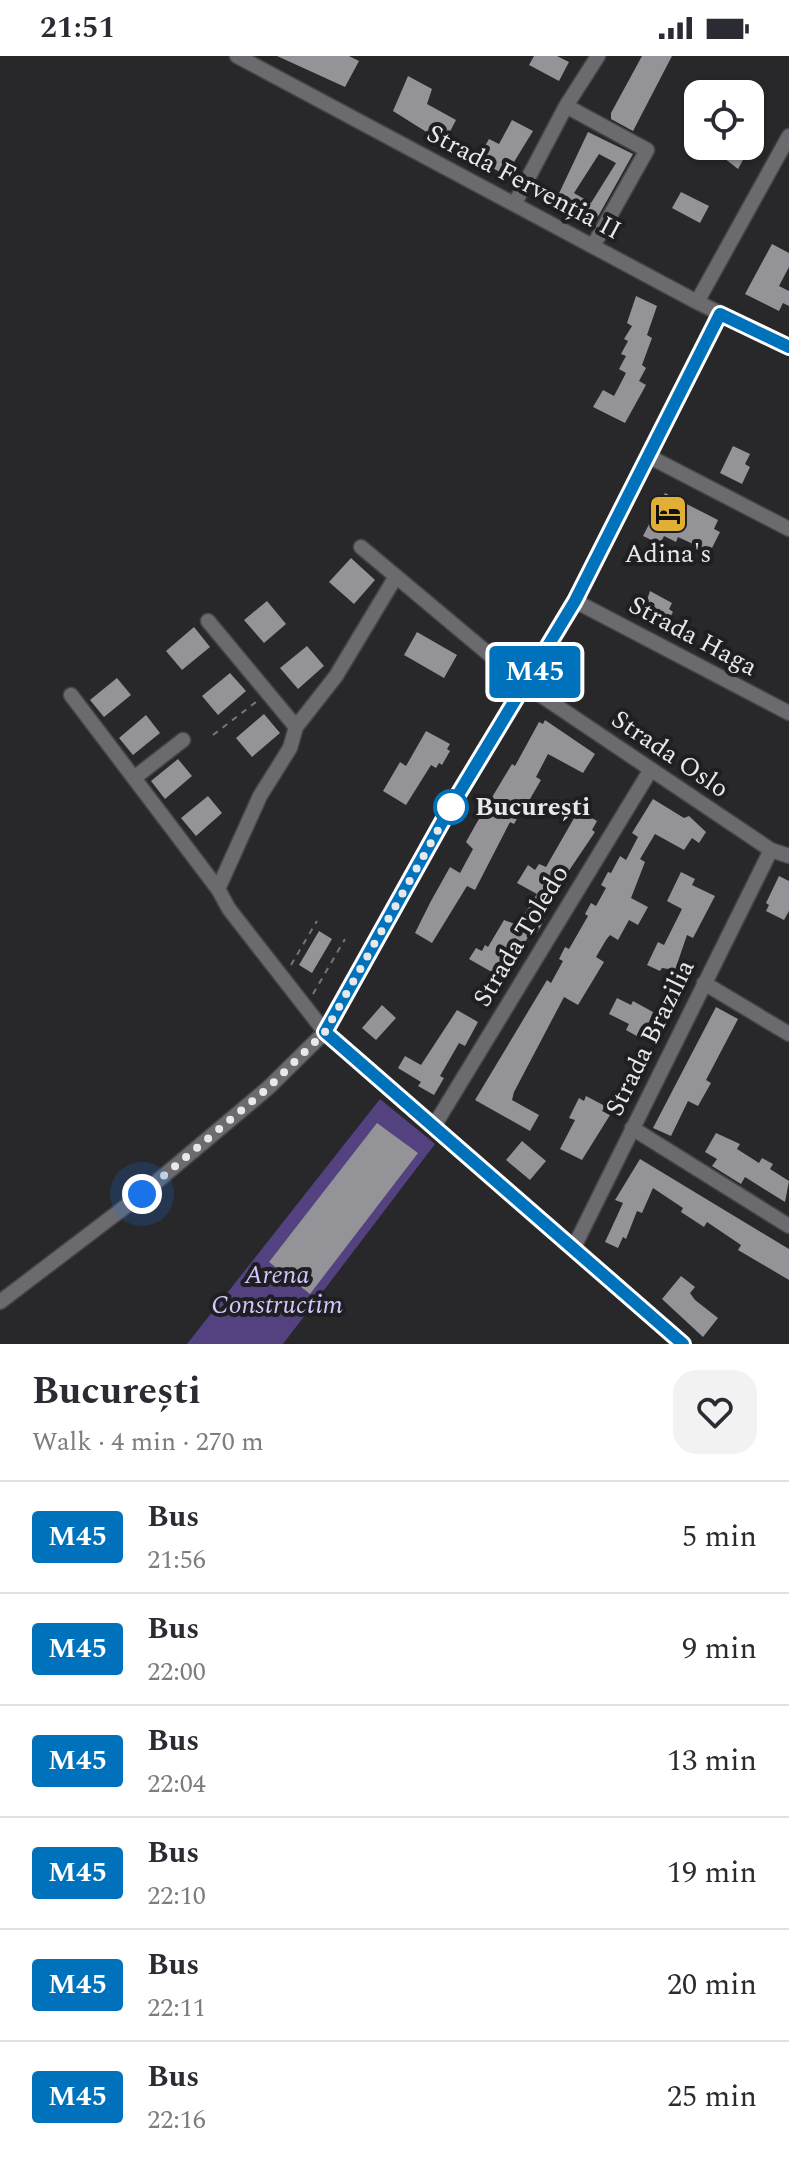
<!DOCTYPE html>
<html lang="en">
<head>
<meta charset="utf-8">
<style>
  :root { --surface:#fff; --page:#f2f2f3; --text:#2b2b33; --muted:#7c7c81; --line:#e1e1e2 }
  body { margin:0; font-family:Spectral,serif; background:var(--page); color:var(--text); height:100vh; display:flex; flex-direction:column; font-size:30px; white-space:nowrap }
  * { box-sizing:border-box; margin:0 }
  p { font-size:26px; color:var(--muted) }
  .icon { flex:none; width:44px; height:44px; fill:none; stroke:currentColor; stroke-width:2; stroke-linecap:round; stroke-linejoin:round }
  .map { position:relative; height:1288px; overflow:hidden }
  .side { display:flex; flex-direction:column; background:var(--surface); flex:1 }
  .side>* { flex:none }
  .badge { padding:0 16px; border-radius:6px; font-size:28px; line-height:52px }
  .buttons { position:absolute; left:684px; top:24px; display:grid; gap:16px }
  .buttons a { display:grid; place-items:center; width:80px; height:80px; border-radius:16px; background:var(--surface); box-shadow:0 2px 6px #0004; font-size:40px }
  .you { position:absolute; width:40px; height:40px; margin:-20px; border:6px solid #fff; border-radius:50%; background:#1a73e8; box-shadow:0 0 0 12px #1a73e833 }
  .map>.badge { position:absolute; translate:-50% -50%; box-shadow:0 0 0 4px #fff }
  .round { display:grid; place-items:center; flex:none; width:84px; height:84px; border-radius:24px; background:var(--page) }
  .headline { display:flex; align-items:center; justify-content:space-between; height:136px; padding:0 32px }
  h1 { font-size:38px; font-weight:700; line-height:60px }
  ul { padding:0; list-style:none }
  li { display:flex; align-items:center; gap:24px; height:112px; padding:0 32px; border-top:2px solid var(--line) }
  li div { flex:1 }
  li b { display:block; font-size:30px }
  li em { font-style:normal }
  li .badge { min-width:88px; font-weight:700; text-align:center }
  .status { display:flex; justify-content:space-between; align-items:center; height:56px; padding:0 40px; background:var(--surface); direction:ltr }
  .status svg { height:22px; fill:currentColor }
  .map>svg:first-child { display:block }
  .green { fill:#53427f }
  .building { fill:#949397; fill-rule:evenodd }
  .lines { fill:none; stroke-linecap:round; stroke-linejoin:round }
  .minor-casing { stroke:#454447; stroke-width:17 }
  .path { stroke:#767679; stroke-width:2; stroke-dasharray:6 6; stroke-linecap:butt }
  .minor { stroke:#6b6a6e; stroke-width:14 }
  .line-casing { stroke:#fff; stroke-width:18 }
  .line { stroke:#0072bc; stroke-width:12 }
  .walk { stroke:#e8e7ea; stroke-width:8; stroke-dasharray:0 14.4 }
  .stop-dot { fill:#fff; stroke:#0072bc; stroke-width:4 }
  .labels { text-anchor:middle; dominant-baseline:central; stroke-width:8; stroke-linejoin:round; paint-order:stroke }
  .street-label { font-size:26px; fill:#e8e7ea; stroke:#1f1e21 }
  .poi-label { font-size:26px; fill:#e8e7ea; stroke:#1f1e21 }
  .stop-label { font-size:26px; font-weight:bold; fill:#e8e7ea; stroke:#1f1e21; text-anchor:start }
  .park-label { font-size:26px; font-style:italic; fill:#d2c6ff; stroke:#1f1e21 }
</style>
</head>
<body>
<div class="status"><b>21:51</b><svg viewBox="0 0 49 12"><path d="M0 12V9h3v3zM5 12V6h3v6zM10 12V3h3v9zM15 12V0h3v12zM26 1h20v11H26zM47 4h2v5h-2z"/></svg></div>
<div class="map">
<svg width="789" height="1288" viewBox="0 0 789 1288">
  <rect width="100%" height="100%" fill="#28282b"/>
  <path class="green" d="M380,1043L435,1088L283,1288H187Z"/>
  <path class="building" d="M277,0H349L359,5L345,31Z
    M534,0H557L569,6L559,25L529,9Z
    M642,0H672L633,75L611,63V57Z
    M408,20L432,33L427,48L456,64L444,87L393,55Z
    M512,64L533,75L506,119L477,104L489,83L499,88Z
    M588,76L633,98L595,166L554,148ZM599,98L616,107L591,147L574,137Z
    M723,90L749,93L738,113L719,98Z
    M681,136L709,150L700,167L672,152Z
    M772,188L789,197V211L779,230L789,235V250L783,247L779,255L745,238Z
    M636,240L657,250L647,279L652,282L642,309L646,312L639,325L646,329L625,367L593,351L603,334L614,340L626,317L619,313L626,300L621,298L628,285L624,283L632,270L627,267Z
    M733,390L750,398L745,408L750,411L742,428L720,417Z
    M665,437L718,464L714,473L720,476L710,496L678,481L676,486L664,480L660,488L643,480Z
    M351,502L375,524L354,548L329,526Z
    M650,535L672,547L669,553L673,556L668,565L643,556Z
    M267,545L286,568L264,587L244,564Z
    M194,571L210,591L182,614L166,595Z
    M417,576L457,599L444,622L404,599Z
    M307,590L324,610L298,633L280,612Z
    M230,617L246,635L218,659L202,640Z
    M117,622L131,639L104,661L90,644Z
    M264,658L280,677L252,701L236,682Z
    M146,659L160,677L133,699L119,682Z
    M545,664L595,698L583,717L548,698L536,721L541,724L530,743L547,753L542,762L523,752L514,768L510,766L475,834L467,830L432,887L415,877L431,845L450,811L460,817L473,793L466,786L476,768L512,708L515,710L539,666L543,668Z
    M426,675L450,688L447,693L450,695L442,709L439,707L436,712L431,709L406,749L383,735L400,706L406,710Z
    M178,703L192,720L165,743L151,725Z
    M208,740L222,757L196,780L181,762Z
    M653,743L684,762L689,760L706,776L699,787L692,782L684,794L655,778L640,803L645,806L631,842L648,851L638,869L629,864L618,884L610,879L606,884L596,901L604,906L578,949L564,941L514,1036L512,1044L539,1059L530,1075L475,1044L547,924L551,927L563,905L559,903L565,891L569,893L588,860L585,858L591,847L596,850L606,832L601,829L608,816L611,817L620,800L626,804L638,781L632,777Z
    M581,756L597,765L592,774L595,776L562,825L565,826L541,861L545,863L537,877L532,874L520,895L517,893L504,923L469,903L476,892L482,895L485,889L488,891L504,864L518,869L537,838L517,827L528,809L535,814L539,808L546,811L577,757Z
    M681,816L695,823L692,829L715,840L693,882L687,879L675,914L662,912L660,915L647,909L658,886L664,889L682,853L667,845Z
    M779,820L789,825V855L784,864L766,855L769,849L766,847Z
    M319,875L332,883L312,917L299,909Z
    M617,942L631,949L633,945L653,956L642,983L626,974L629,968L609,958Z
    M382,949L396,962L376,984L362,972Z
    M716,951L738,963L706,1024L711,1027L698,1050L688,1045L671,1080L653,1072Z
    M457,954L478,966L465,990L459,987L440,1020L444,1022L434,1039L418,1030L421,1026L398,1012L405,1000L421,1009Z
    M586,1040L605,1050L602,1055L610,1059L582,1104L560,1093L575,1064L569,1062L579,1042L584,1045Z
    M377,1067L418,1097L310,1238L269,1206Z
    M716,1077L740,1088L737,1093L759,1107L762,1102L773,1108L770,1113L789,1125L785,1146L745,1121L741,1128L712,1110L717,1103L705,1096Z
    M522,1085L546,1105L530,1124L506,1104Z
    M640,1103L789,1193V1224L738,1194L741,1189L707,1166L704,1171L681,1156L683,1152L653,1132L642,1157L637,1155L626,1183L623,1181L618,1192L605,1186L623,1147L615,1144Z
    M681,1220L695,1231L690,1237L695,1244L718,1262L703,1281L662,1243Z"/>
  <g class="lines">
    <g class="minor-casing">
      <path id="minor" d="M237,0L697,246L789,291
        M566,50L647,94L593,190
        M515,147L566,50L598,0
        M697,246L789,80
        M650,401L789,473
        M361,491L527,630L771,794L789,800
        M575,545L789,657
        M208,565L296,671L290,692L260,740L218,833L229,853L325,976L683,1288
        M71,639L218,833
        M296,671L336,620L395,522
        M134,722L183,684
        M704,927L789,978
        M434,1070L650,715
        M632,1072L789,1170
        M574,1191L771,794
        M0,1246L142,1138L268,1032L325,976L450,752L575,545L720,258"/>
    </g>
    <path class="path" d="M213,679L256,646
      M291,909L317,865
      M313,938L345,883"/>
    <use href="#minor" class="minor"/>
  </g>
  <g class="lines">
    <g class="line-casing">
      <path id="line" d="M683,1288L325,976L450,752L575,545L720,258L789,291"/>
    </g>
    <use href="#line" class="line"/>
    <path class="walk" d="M142,1138L268,1032L325,976L451,751"/>
  </g>
  <defs>
    <g id="hotel-square" transform="scale(2)"><rect x="-9" y="-9" width="18" height="18" rx="4" fill="#e1af34" stroke="#1f1e21"/><path d="M-6-4.5h1.5V1H6V5H4.5V3h-9V5H-6ZM-4 0a1.8 1.8 0 1 1 3.6 0ZM.5 0V-2.5h3Q6-2.5 6 0Z" fill="#111"/></g>
  </defs>
  <g fill-rule="evenodd">
    <use href="#hotel-square" x="668" y="458"/>
  </g>
  <circle class="stop-dot" cx="451" cy="751" r="16"/>
  <g class="labels">
    <g class="street-label">
      <text transform="translate(524 126) rotate(28)">Strada Fervenția II</text>
      <text transform="translate(693 580) rotate(28)">Strada Haga</text>
      <text transform="translate(670 698) rotate(34)">Strada Oslo</text>
      <text transform="translate(521 880) rotate(-59)">Strada Toledo</text>
      <text transform="translate(650 982) rotate(-64)">Strada Brazilia</text>
    </g>
    <g class="poi-label">
      <text x="668" y="498">Adina's</text>
    </g>
    <g class="stop-label">
      <text x="475" y="751">București</text>
    </g>
    <g class="park-label">
      <text x="277" y="1219">Arena<tspan x="277" dy="30">Constructim</tspan></text>
    </g>
  </g>
</svg>
<div class="buttons">
<a><svg class="icon" aria-label="locate" viewBox="0 0 24 24"><circle cx="12" cy="12" r="6"/><path d="M12 2v4M12 18v4M2 12h4M18 12h4"/></svg></a>
</div>
<div class="you" style="left:142px;top:1138px"></div>
<b class="badge" style="left:535px;top:616px;background:#0072bc;color:#fff">M45</b>
</div>
<section class="side">
<div class="headline"><div><h1>București</h1><p>Walk · 4 min · 270 m</p></div><a class="round"><svg class="icon" aria-label="heart" viewBox="0 0 24 24"><path d="M12 20l-8-8c-3-5 5-10 8-4 3-6 11-1 8 4z"/></svg></a></div>
<ul>
<li><span class="badge" style="background:#0072bc;color:#fff">M45</span><div><b>Bus</b><p>21:56</p></div><em>5 min</em></li>
<li><span class="badge" style="background:#0072bc;color:#fff">M45</span><div><b>Bus</b><p>22:00</p></div><em>9 min</em></li>
<li><span class="badge" style="background:#0072bc;color:#fff">M45</span><div><b>Bus</b><p>22:04</p></div><em>13 min</em></li>
<li><span class="badge" style="background:#0072bc;color:#fff">M45</span><div><b>Bus</b><p>22:10</p></div><em>19 min</em></li>
<li><span class="badge" style="background:#0072bc;color:#fff">M45</span><div><b>Bus</b><p>22:11</p></div><em>20 min</em></li>
<li><span class="badge" style="background:#0072bc;color:#fff">M45</span><div><b>Bus</b><p>22:16</p></div><em>25 min</em></li>
</ul>
</section>
</body>
</html>
